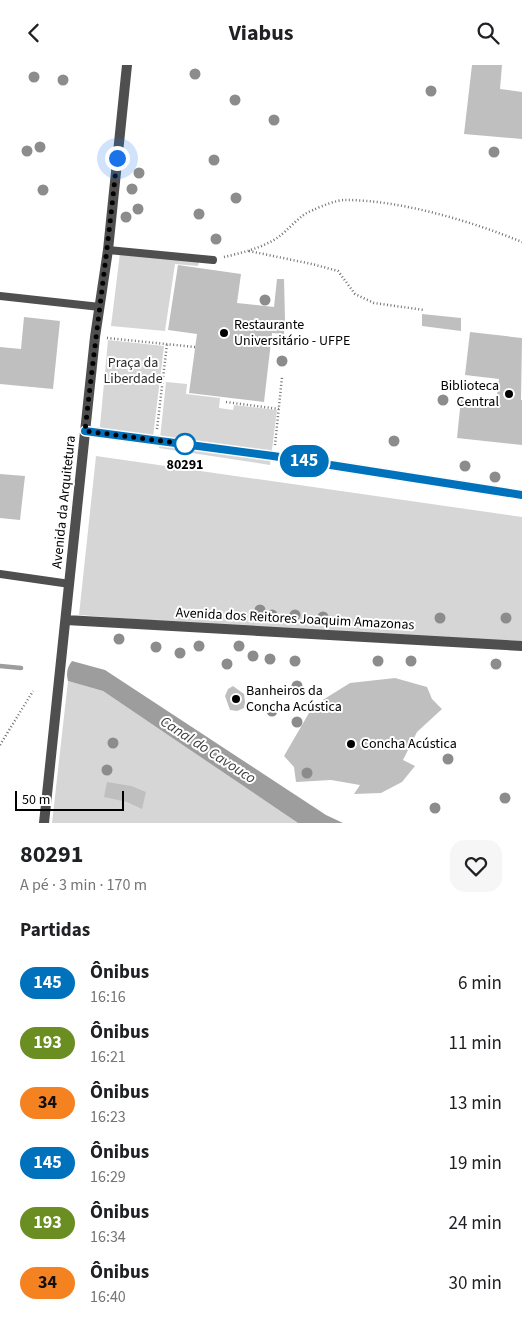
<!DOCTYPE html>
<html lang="pt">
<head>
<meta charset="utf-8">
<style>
  :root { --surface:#fff; --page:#f6f6f6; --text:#202124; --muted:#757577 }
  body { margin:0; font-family:"Source Sans 3",sans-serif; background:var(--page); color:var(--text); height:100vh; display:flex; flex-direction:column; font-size:19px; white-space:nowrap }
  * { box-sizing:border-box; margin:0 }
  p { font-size:16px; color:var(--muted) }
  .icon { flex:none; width:28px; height:28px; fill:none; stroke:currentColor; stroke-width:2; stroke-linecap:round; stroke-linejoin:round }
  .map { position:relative; height:758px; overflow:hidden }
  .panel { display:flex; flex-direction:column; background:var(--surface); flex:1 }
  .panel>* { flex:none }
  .badge { padding:0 10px; border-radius:16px; font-size:18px; line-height:32px }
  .scale { position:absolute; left:15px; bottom:12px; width:109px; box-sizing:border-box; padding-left:5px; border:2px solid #000; border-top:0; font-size:14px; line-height:18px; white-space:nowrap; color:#000; -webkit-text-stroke:4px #fff; paint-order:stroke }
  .you { position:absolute; width:25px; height:25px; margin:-12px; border:4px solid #fff; border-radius:50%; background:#1a73e8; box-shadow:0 0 0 8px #1a73e833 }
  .map>.badge { position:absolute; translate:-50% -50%; box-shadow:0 0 0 2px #fff }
  h2 { padding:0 20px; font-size:19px; line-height:45px }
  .round { display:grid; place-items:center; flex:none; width:52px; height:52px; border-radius:15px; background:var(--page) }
  .summary { display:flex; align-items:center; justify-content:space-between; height:85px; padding:0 20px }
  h1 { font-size:24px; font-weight:700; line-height:38px }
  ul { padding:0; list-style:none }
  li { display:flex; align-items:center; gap:15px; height:60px; padding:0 20px }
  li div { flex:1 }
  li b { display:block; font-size:19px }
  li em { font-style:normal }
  li .badge { min-width:55px; font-weight:700; text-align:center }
  header { display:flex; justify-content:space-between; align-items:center; height:65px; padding:0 20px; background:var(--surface); font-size:22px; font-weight:700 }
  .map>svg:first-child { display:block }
  .green { fill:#d6d6d6 }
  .water { fill:#9d9d9d }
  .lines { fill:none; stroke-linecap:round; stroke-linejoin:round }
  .stream { stroke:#9d9d9d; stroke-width:4.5 }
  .building { fill:#bfbfbf }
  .path { stroke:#717171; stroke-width:2.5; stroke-dasharray:1 2.5; stroke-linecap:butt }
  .service { stroke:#4f4f4f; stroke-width:8 }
  .tertiary { stroke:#4f4f4f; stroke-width:10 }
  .tree { fill:#8c8c8c }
  .line-casing { stroke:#fff; stroke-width:11 }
  .line { stroke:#0072bc; stroke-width:8 }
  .walk { stroke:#000; stroke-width:5; stroke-dasharray:0 9 }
  .poi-dot { fill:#000; stroke:#fff; stroke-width:2 }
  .stop-dot { fill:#fff; stroke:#0072bc; stroke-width:2.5 }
  .labels { text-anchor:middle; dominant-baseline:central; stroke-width:4; stroke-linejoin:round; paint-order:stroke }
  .poi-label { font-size:14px; fill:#000; stroke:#fff; text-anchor:start }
  .park-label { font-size:14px; fill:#2d2d2d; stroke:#fff }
  .stop-label { font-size:14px; font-weight:bold; fill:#000; stroke:#fff }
  .street-label { font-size:14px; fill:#000; stroke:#fff }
  .water-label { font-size:15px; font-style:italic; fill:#3e3e3e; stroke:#fff }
</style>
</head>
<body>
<header><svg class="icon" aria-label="back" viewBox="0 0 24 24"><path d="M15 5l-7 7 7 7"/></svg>Viabus<svg class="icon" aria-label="search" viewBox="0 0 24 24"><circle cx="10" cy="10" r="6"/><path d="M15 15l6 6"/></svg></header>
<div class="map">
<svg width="522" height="758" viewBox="0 0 522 758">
  <rect width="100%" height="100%" fill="#fff"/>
  <path class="green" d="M120,188L199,196L198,201L175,199L165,266L111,261Z
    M108,275L164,281L152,380L99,372Z
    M166,317L187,319L186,329L220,333L219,343L233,345L234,340L277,345L270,400L159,383Z
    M96,391L522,452V583L79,550Z
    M68,616L103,626L298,758H52Z"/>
  <path class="water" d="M72,596L105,605L326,750L343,758H298L103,626L68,616C66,609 67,602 72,596Z"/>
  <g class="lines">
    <path class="stream" d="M0,601L21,603"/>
  </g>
  <path class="building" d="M472,0H502L500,24L522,27V74L464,69Z
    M178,200L241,209L237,238L274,242L277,214H284L285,254L284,269L272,268L264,337L189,328L197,269L168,265Z
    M422,249L461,253V266L422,261Z
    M24,252L60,256L53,324L0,319V282L21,284Z
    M470,267L522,273L521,335H522V380L457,373L461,334L496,338L499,314L465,310Z
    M0,409L25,411L20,455L0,453Z
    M395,613L427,622L432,634L442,644L417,667L403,695L415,701L402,717L381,728L354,729L360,720L331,715L296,717L294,702L284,691L313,641L350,618Z
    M233,621L244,629L245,637L244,643L237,646L230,645L225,631L228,624Z
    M107,717L131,721L146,727L142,744L127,737L104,732Z"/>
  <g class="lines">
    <path class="path" d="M249,186L312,199L338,206L355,229L374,238L424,245
      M224,192C241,188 262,183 277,173C289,165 299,150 313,145C322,141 336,135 345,135C400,135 471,156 522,177
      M107,273L195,282
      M226,337L279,344
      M157,364L167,279
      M275,380L282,312
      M0,680L33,626"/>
    <path class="service" d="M108,185L213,195
      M0,231L100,242
      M0,509L70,519"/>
    <path class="tertiary" d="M85,366L273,391L522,430
      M66,555L522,581
      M44,758L95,272L108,185L127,0"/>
  </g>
  <g class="tree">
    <circle cx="195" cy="9" r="5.5"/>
    <circle cx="34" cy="12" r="5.5"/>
    <circle cx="63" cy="15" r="5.5"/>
    <circle cx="431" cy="26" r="5.5"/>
    <circle cx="235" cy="35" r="5.5"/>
    <circle cx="274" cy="55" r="5.5"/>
    <circle cx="40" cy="82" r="5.5"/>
    <circle cx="27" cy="86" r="5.5"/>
    <circle cx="494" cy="87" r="5.5"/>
    <circle cx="214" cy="95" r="5.5"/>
    <circle cx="139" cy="108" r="5.5"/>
    <circle cx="132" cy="124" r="5.5"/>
    <circle cx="43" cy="125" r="5.5"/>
    <circle cx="236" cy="133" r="5.5"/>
    <circle cx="138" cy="144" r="5.5"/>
    <circle cx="199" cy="149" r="5.5"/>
    <circle cx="126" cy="152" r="5.5"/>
    <circle cx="216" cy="174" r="5.5"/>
    <circle cx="265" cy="235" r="5.5"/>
    <circle cx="282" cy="296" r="5.5"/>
    <circle cx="443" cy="335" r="5.5"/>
    <circle cx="394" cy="376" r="5.5"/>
    <circle cx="465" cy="401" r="5.5"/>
    <circle cx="495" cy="412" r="5.5"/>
    <circle cx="260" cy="545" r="5.5"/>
    <circle cx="272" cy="550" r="5.5"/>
    <circle cx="295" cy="550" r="5.5"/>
    <circle cx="323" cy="552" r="5.5"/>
    <circle cx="440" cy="553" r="5.5"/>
    <circle cx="506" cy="553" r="5.5"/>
    <circle cx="119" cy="574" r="5.5"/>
    <circle cx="199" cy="581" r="5.5"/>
    <circle cx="239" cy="581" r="5.5"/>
    <circle cx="156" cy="582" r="5.5"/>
    <circle cx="180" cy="588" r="5.5"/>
    <circle cx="253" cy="591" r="5.5"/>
    <circle cx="270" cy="594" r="5.5"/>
    <circle cx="295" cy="596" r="5.5"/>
    <circle cx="378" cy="596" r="5.5"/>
    <circle cx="411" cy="596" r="5.5"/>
    <circle cx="227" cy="599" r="5.5"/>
    <circle cx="496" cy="599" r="5.5"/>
    <circle cx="297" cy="621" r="5.5"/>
    <circle cx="272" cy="646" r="5.5"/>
    <circle cx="297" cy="657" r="5.5"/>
    <circle cx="113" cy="678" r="5.5"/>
    <circle cx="448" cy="694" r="5.5"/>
    <circle cx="107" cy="705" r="5.5"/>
    <circle cx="307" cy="708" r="5.5"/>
    <circle cx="505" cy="733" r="5.5"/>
    <circle cx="435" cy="743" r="5.5"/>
  </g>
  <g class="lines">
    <g class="line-casing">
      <path id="line" d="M85,366L273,391L522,430"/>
    </g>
    <use href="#line" class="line"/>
    <path class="walk" d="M117,93C108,184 95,275 85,366L185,379"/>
  </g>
  <g class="poi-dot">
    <circle cx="224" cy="268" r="5"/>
    <circle cx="509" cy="329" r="5"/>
    <circle cx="236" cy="634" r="5"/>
    <circle cx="351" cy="679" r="5"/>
  </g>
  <circle class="stop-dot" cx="185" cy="379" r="10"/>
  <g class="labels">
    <g class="poi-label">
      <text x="234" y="260">Restaurante<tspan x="234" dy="16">Universitário - UFPE</tspan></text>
      <text x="499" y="321" text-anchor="end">Biblioteca<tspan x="499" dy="16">Central</tspan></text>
      <text x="246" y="626">Banheiros da<tspan x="246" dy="16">Concha Acústica</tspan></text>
      <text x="361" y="679">Concha Acústica</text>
    </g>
    <g class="park-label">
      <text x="133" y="298">Praça da<tspan x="133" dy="16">Liberdade</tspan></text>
    </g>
    <g class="stop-label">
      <text x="185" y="400">80291</text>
    </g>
    <g class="street-label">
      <text transform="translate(64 437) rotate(-84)">Avenida da Arquitetura</text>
      <text transform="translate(295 554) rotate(3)">Avenida dos Reitores Joaquim Amazonas</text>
    </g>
    <g class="water-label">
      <text transform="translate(208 685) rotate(33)">Canal do Cavouco</text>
    </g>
  </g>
</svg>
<div class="scale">50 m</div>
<div class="you" style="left:117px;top:93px"></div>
<b class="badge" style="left:304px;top:396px;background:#0072bc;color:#fff">145</b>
</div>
<section class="panel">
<div class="summary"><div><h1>80291</h1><p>A pé · 3 min · 170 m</p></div><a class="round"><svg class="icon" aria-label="heart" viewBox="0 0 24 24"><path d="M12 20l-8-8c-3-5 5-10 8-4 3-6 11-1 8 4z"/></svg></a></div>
<h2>Partidas</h2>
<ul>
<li><span class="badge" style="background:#0072bc;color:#fff">145</span><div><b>Ônibus</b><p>16:16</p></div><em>6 min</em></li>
<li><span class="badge" style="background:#6b8e23;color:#fff">193</span><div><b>Ônibus</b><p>16:21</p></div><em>11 min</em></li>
<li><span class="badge" style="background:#f58220;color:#111">34</span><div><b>Ônibus</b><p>16:23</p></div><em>13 min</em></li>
<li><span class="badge" style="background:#0072bc;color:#fff">145</span><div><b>Ônibus</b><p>16:29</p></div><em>19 min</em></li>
<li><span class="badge" style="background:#6b8e23;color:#fff">193</span><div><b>Ônibus</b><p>16:34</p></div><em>24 min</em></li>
<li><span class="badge" style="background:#f58220;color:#111">34</span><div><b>Ônibus</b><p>16:40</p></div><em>30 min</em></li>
</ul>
</section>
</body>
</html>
